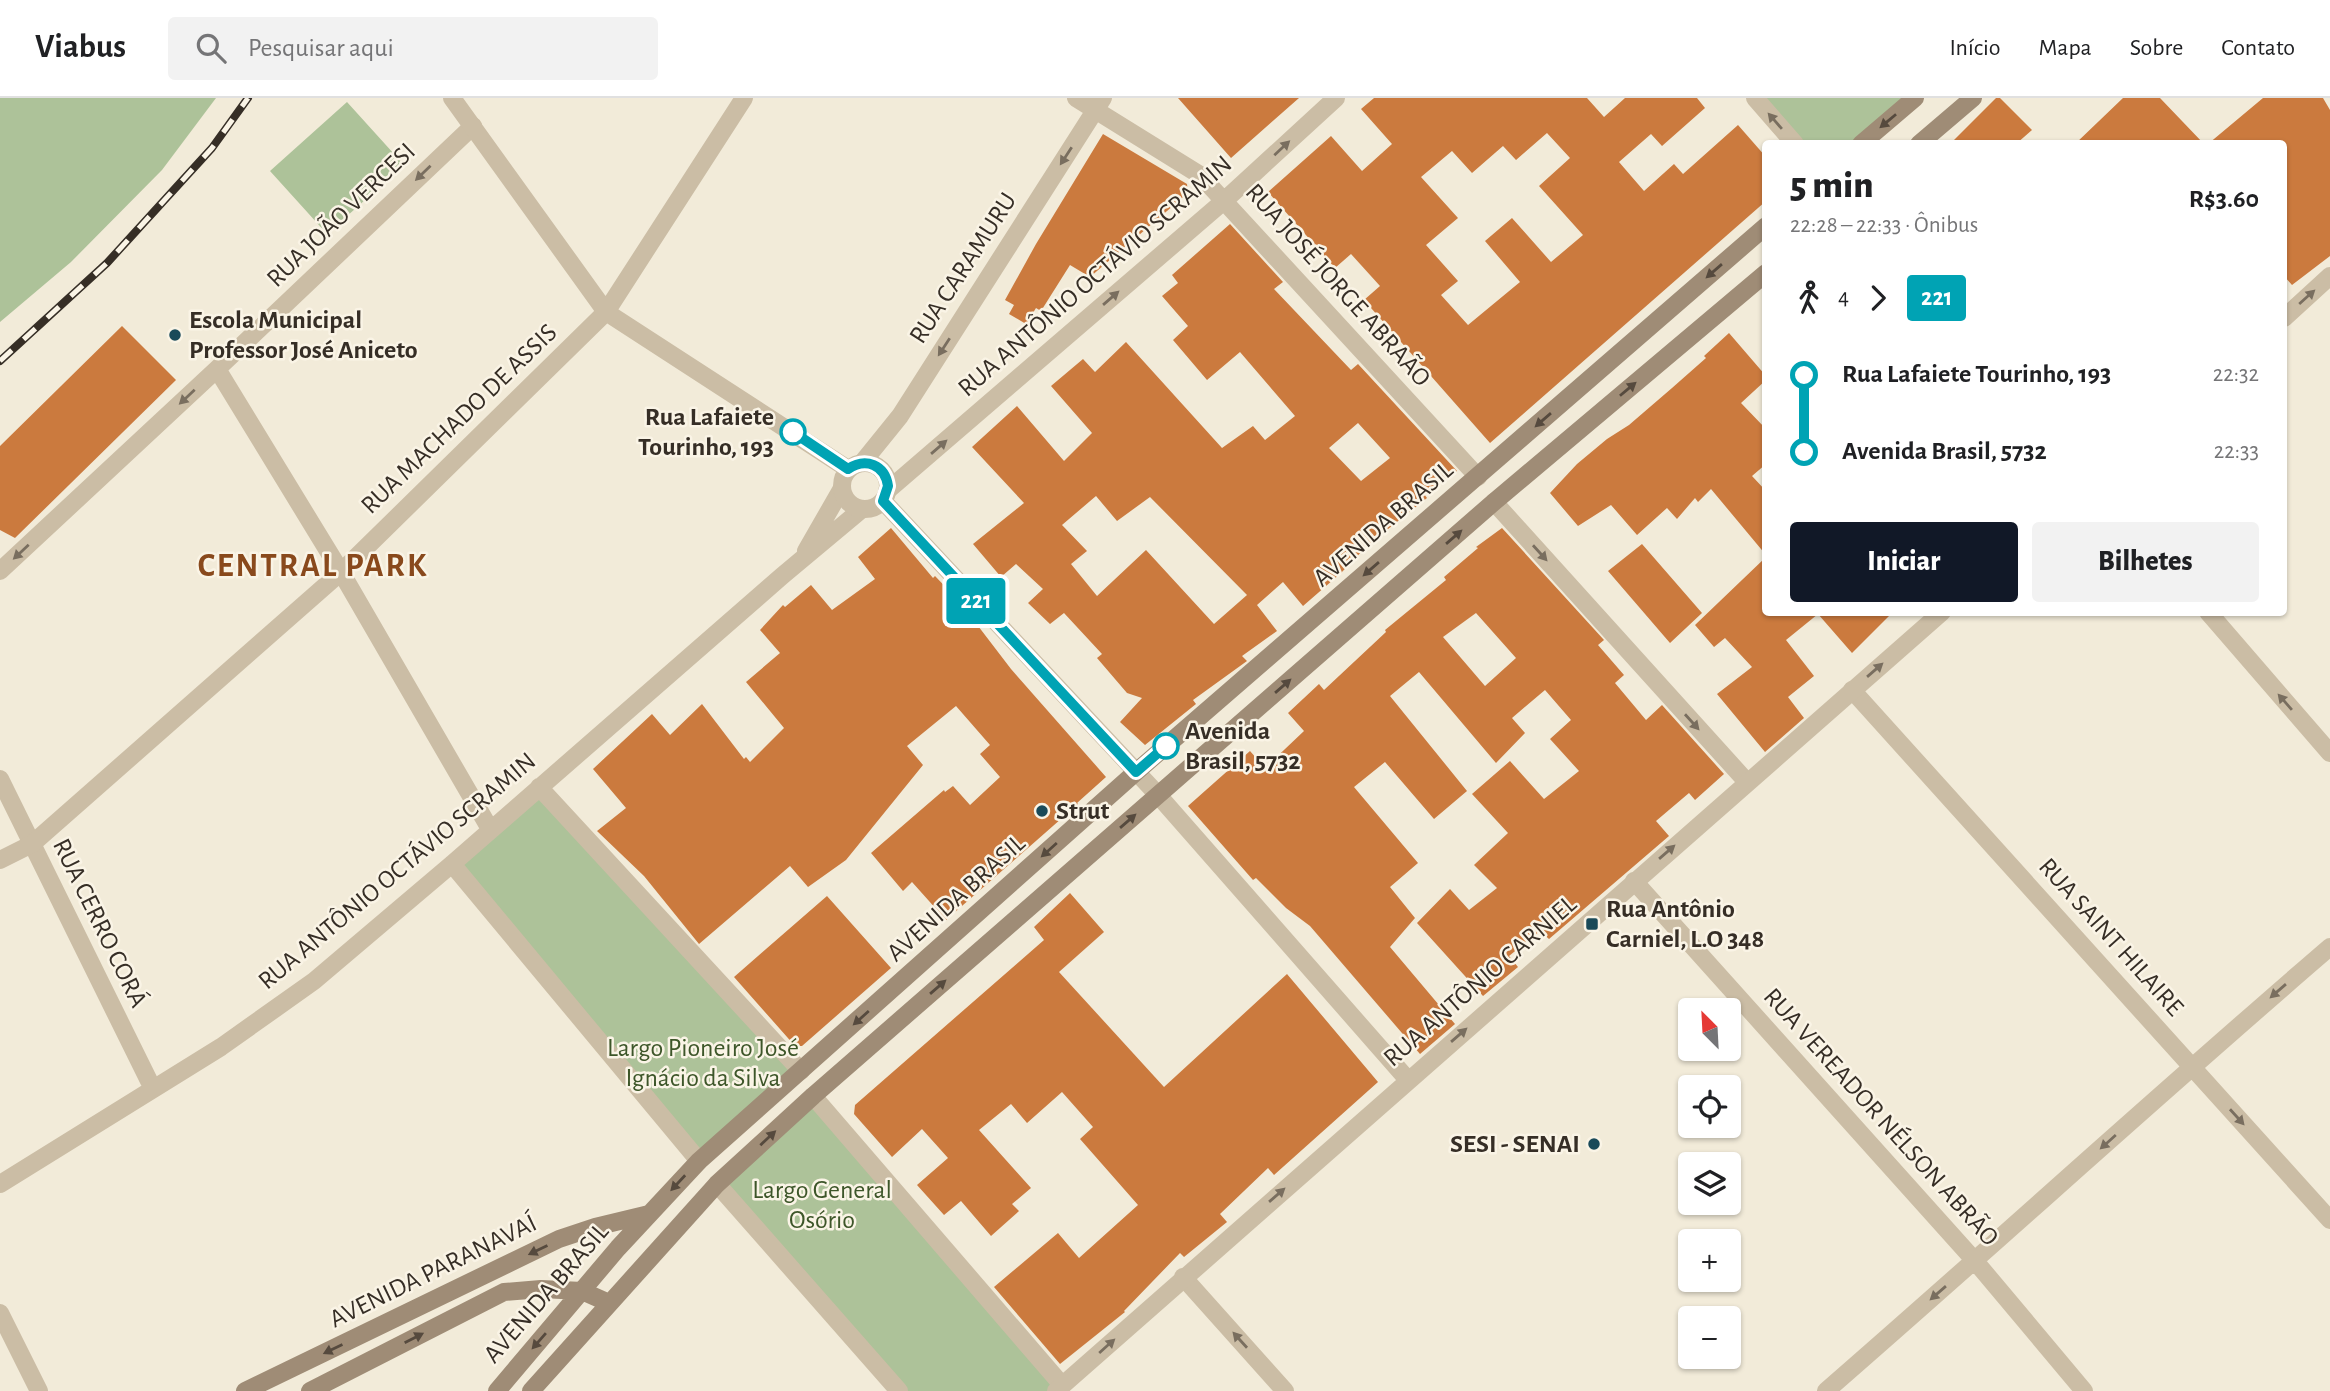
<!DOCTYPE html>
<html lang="pt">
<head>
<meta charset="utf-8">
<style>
  :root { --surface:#fff; --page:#f2f2f2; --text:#202124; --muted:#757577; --line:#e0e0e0; --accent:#111827 }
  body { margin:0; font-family:"Alegreya Sans",sans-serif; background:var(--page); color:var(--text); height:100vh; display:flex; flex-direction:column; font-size:26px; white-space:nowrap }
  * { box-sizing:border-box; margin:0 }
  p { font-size:23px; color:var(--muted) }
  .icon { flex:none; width:38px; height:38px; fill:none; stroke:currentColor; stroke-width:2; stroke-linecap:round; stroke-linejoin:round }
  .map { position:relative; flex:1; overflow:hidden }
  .panel { position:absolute; left:1762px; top:42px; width:525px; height:476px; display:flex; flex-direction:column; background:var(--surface); border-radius:7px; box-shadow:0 2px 5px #0004 }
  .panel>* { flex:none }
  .badge { padding:0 14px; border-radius:5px; font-size:24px; line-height:46px }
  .needle { width:46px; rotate:336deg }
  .controls { position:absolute; left:1678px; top:900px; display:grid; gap:14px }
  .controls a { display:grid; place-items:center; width:63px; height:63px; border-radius:7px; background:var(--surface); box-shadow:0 2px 5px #0004; font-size:35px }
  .map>.badge { position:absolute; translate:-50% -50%; box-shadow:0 0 0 4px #fff }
  .legs { display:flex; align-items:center; gap:10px; height:77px; padding:0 28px; font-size:23px }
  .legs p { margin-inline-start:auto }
  .head { display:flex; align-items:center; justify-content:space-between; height:119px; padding:0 28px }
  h1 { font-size:38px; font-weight:800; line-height:52px }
  .primary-button { display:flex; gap:14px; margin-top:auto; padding:14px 28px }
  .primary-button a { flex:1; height:80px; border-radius:7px; background:var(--accent); color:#fff; font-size:28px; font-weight:800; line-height:80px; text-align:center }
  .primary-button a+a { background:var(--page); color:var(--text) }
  ul { padding:0 28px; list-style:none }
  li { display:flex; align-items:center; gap:24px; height:77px; font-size:26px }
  li i { display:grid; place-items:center; width:10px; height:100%; margin:0 9px; background:currentColor }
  li i::after { content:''; width:18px; height:18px; margin:-9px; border:5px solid; border-radius:50%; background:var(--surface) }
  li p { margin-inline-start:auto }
  li:first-child i { background:linear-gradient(#0000 50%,currentColor 0) }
  li:last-child i { background:linear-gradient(currentColor 50%,#0000 0) }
  header { display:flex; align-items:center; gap:42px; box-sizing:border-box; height:98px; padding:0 35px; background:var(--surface); border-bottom:2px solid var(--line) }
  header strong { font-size:33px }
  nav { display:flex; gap:38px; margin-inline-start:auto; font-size:24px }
  .search { width:490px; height:63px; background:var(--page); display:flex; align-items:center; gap:18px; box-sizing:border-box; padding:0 24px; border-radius:7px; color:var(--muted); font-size:26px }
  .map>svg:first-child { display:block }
  .green { fill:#adc299 }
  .building { fill:#cb7a3e; fill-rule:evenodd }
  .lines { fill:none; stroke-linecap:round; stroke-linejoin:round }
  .minor { stroke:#cbbda5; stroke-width:18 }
  .tertiary { stroke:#cbbda5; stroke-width:18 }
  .secondary { stroke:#9f8c76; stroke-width:18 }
  .rail-casing { stroke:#362e26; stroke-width:8 }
  .rail { stroke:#faf4e6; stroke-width:5; stroke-dasharray:16; stroke-linecap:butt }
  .oneway { fill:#796e5f }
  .oneway2 { fill:#564a3e }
  .line-1-casing { stroke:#fff; stroke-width:16 }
  .line-1 { stroke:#00a3b4; stroke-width:10 }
  .poi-dot { fill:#1a4a59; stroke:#faf4e6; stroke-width:2.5 }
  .stop-1-dot { fill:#fff; stroke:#00a3b4; stroke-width:3.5 }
  .labels { text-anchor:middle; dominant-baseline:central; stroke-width:5; stroke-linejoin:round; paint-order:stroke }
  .street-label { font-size:26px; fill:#362e26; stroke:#faf4e6 }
  .poi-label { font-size:26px; font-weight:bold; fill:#362e26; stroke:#faf4e6; text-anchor:start }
  .stop-label { font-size:26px; font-weight:bold; fill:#362e26; stroke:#faf4e6; text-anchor:end }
  .park-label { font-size:26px; fill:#3d5629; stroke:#faf4e6 }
  .district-label { font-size:33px; font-weight:bold; letter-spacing:2px; fill:#89491c; stroke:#faf4e6 }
</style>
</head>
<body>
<header>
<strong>Viabus</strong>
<div class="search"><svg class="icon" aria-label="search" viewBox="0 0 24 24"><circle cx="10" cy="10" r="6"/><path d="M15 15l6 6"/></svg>Pesquisar aqui</div>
<nav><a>Início</a><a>Mapa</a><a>Sobre</a><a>Contato</a></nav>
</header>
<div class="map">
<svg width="2330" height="1293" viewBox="0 0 2330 1293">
  <rect width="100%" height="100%" fill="#f2ebd9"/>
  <path class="green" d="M0,0H216L162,72L71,164L0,224Z
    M1761,0H1905L1850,46L1801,45Z
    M347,4L404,67L327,136L270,73Z
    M539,689L801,973L699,1063L452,766Z
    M813,998L1056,1293H899L717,1086Z"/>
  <path class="building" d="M1178,0H1299L1231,60Z
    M1374,0H1587L1604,19L1625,0H1697L1705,10L1662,48L1651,36L1619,64L1644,93L1674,66L1683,76L1738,27L1766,59V103L1490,345L1364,202L1380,188L1351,156L1335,170L1268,94L1331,38L1362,73L1392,46L1361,11ZM1547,35L1570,60L1539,88L1583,137L1551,164L1512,120L1485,143L1520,184L1468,227L1441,197L1458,183L1426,147L1458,120L1421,79L1452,53L1472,75L1503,48L1516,62Z
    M1996,0H2000L2032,32L2016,46H1950Z
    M2123,0H2160L2204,46H2075Z
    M2263,0H2323L2330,12V158L2292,187L2284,178V46H2208Z
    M1103,36L1187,86L1188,95L1090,179L1070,167L1041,213L1036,210L1026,226L1009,216L1014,207L1005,202L1036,146Z
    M1230,126L1283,184L1274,191L1351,272L1358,266L1457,373L1424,396L1427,400L1368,447L1341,475L1303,508L1283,484L1257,507L1277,533L1242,558L1247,563L1193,602L1196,606L1145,647L1120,624L1142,600L1127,595L1097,560L1102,556L1064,515L1050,526L1028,505L1043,491L1016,466L1001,479L973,446L1024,405L972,349L1017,308L1064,363L1092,335L1051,288L1083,261L1095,274L1126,244L1222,350L1253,328L1265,342L1295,318L1240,254L1207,282L1173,242L1188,228L1162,198L1178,185L1172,177ZM1358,325L1390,360L1361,383L1329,350ZM1096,398L1117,423L1150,399L1247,497L1214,526L1146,452L1097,498L1071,466L1087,453L1062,427Z
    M122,228L176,282L15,440L0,432V348Z
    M1729,235L1766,278V282L1741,305L1766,331V366L1752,378L1766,393V457L1711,391L1698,404L1695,400L1677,421L1667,410L1637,437L1611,407L1578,428L1550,395L1577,366L1607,341L1629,327L1672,290L1706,260L1704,258Z
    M891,430L933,480L935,478L959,503L1011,571L1106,679L1077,705L1078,706L946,822L912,784L903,793L871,755L944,692L945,694L953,688L970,707L1000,679L980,656L990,647L956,608L907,648L923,667L846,762L808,789L790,768L699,846L644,778L597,733L626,710L593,671L652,616L670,637L702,606L744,661L746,659L750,664L784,630L746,584L780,555L760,532L783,507L785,509L811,487L832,512L875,481L858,459Z
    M1502,430L1604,542L1598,547L1624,577L1615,585L1646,622L1662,607L1724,676L1695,702L1689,695L1656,723L1669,738L1549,841L1540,833L1509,858L1518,869L1483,898L1417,825L1450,791L1469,812L1497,790L1474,767L1508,735L1472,696L1510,663L1544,701L1579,673L1550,641L1571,622L1545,592L1512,620L1525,635L1496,665L1419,574L1390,598L1467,693L1434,721L1385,664L1354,689L1418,765L1390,789L1415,820L1390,849L1455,926L1420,956L1310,828L1286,810L1256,780L1253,782L1188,708L1250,653L1265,670L1304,633L1288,615L1319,586L1324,592L1386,534L1385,532L1446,482L1444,479L1478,450L1476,449ZM1476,515L1516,560L1485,588L1443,539Z
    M1642,446L1702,515L1670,545L1608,473Z
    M1766,459V514H1893L1852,555L1818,516L1786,542L1814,578L1788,599L1804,620L1765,654L1717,596L1752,569L1725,540L1714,549L1695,527Z
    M1070,795L1104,834L1059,874L1164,989L1287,876L1378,984L1274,1077L1268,1070L1220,1116L1227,1124L1184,1159L1180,1155L1124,1213L1125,1214L1060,1266L994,1189L1058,1135L1079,1160L1138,1107L1080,1041L1093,1029L1062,994L1027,1025L1011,1006L979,1032L1031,1090L1012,1106L1019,1113L991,1138L961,1103L944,1117L917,1087L948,1060L922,1031L892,1059L854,1016L855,1007L1044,842L1034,829Z
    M827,798L891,870L802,948H795L734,879Z"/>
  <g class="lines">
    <path class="minor" d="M1076,0L1200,77L1478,379
      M1755,0L1795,46
      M217,271L341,474L490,731
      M862,365L900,318L1103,0
      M887,393L1225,102L1336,0
      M1494,404L1747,684
      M806,453L841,392
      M0,473L217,271L473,28
      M2208,514L2330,655
      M1852,592L2330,1122
      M0,681L153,991
      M539,689L801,973
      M452,766L699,1063
      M1634,783L1975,1163L2084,1293
      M813,998L1062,1287
      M0,1086L221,949L314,883L452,766L782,478L862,411
      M717,1086L899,1293
      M1183,1179L1285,1293
      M0,1215L39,1293
      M1826,1293C1995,1146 2160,995 2330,849"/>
    <path class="tertiary" d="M452,0L606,214L848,371
      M2284,220L2330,178
      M842 388a23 23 0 1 1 46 0a23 23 0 1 1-46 0Z
      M883,403L1158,697L1408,982
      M0,762L32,746L341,474L606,214L744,0
      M1056,1293L1942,514"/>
    <path class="secondary" d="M1861,46L1915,0
      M1919,46L1973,0
      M245,1293L559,1141L595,1129L649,1116
      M310,1293L504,1194L541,1191L582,1193L609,1205
      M497,1293L618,1150L699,1063L1136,674L1766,128
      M531,1293L717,1086L813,998L1494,404L1766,175"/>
    <g class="rail-casing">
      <path id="rail" d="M0,263L107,165L212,50L248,0"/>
    </g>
    <use href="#rail" class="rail"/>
  </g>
  <defs><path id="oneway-solid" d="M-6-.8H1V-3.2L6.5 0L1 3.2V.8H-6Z" transform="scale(1.75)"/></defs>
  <g class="oneway">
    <use href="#oneway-solid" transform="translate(1775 23) rotate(-131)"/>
    <use href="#oneway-solid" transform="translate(1282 50) rotate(-43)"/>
    <use href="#oneway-solid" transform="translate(1066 58) rotate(123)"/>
    <use href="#oneway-solid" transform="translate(423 75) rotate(136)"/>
    <use href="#oneway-solid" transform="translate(2307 199) rotate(-42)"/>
    <use href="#oneway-solid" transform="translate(1111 200) rotate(-41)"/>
    <use href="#oneway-solid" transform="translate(944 249) rotate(123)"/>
    <use href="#oneway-solid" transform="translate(187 299) rotate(137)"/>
    <use href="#oneway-solid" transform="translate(939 349) rotate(-41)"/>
    <use href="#oneway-solid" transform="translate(21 454) rotate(137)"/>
    <use href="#oneway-solid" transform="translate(1540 455) rotate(48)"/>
    <use href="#oneway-solid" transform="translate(1875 572) rotate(-41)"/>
    <use href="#oneway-solid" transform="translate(2285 604) rotate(-131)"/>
    <use href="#oneway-solid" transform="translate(1692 624) rotate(48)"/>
    <use href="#oneway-solid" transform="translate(1667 754) rotate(-41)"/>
    <use href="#oneway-solid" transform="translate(2278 893) rotate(139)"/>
    <use href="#oneway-solid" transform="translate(1459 937) rotate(-41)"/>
    <use href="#oneway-solid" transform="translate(2237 1019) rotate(48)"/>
    <use href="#oneway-solid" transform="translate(2108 1044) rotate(138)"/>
    <use href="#oneway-solid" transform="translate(1277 1097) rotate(-41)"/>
    <use href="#oneway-solid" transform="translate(1938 1195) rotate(139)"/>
    <use href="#oneway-solid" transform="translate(1240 1242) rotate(-132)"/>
    <use href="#oneway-solid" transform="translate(1107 1248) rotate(-42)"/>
  </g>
  <g class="oneway2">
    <use href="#oneway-solid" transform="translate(1888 23) rotate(140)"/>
    <use href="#oneway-solid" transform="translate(1714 173) rotate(139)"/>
    <use href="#oneway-solid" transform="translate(1628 291) rotate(-40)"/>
    <use href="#oneway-solid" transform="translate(1543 322) rotate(139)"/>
    <use href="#oneway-solid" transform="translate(1454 439) rotate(-41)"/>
    <use href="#oneway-solid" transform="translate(1371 471) rotate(139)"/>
    <use href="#oneway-solid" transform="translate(1283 588) rotate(-41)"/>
    <use href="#oneway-solid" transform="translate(1128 723) rotate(-41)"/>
    <use href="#oneway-solid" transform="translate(1049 752) rotate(138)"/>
    <use href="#oneway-solid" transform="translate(938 889) rotate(-41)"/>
    <use href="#oneway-solid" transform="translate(861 920) rotate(138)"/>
    <use href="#oneway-solid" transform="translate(768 1040) rotate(-43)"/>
    <use href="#oneway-solid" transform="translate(678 1085) rotate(133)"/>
    <use href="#oneway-solid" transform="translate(538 1152) rotate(154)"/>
    <use href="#oneway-solid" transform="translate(414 1240) rotate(-27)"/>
    <use href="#oneway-solid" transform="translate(539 1243) rotate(131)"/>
    <use href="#oneway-solid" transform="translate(333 1251) rotate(154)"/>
  </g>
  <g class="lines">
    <g class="line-1-casing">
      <path id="line-1" d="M793,334L848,371C866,359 885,367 888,388L883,403L1136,674L1166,648"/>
    </g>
    <use href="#line-1" class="line-1"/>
  </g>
  <g class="poi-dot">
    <circle cx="175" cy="237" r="7"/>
    <circle cx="1042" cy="713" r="7"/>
    <rect x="1585" y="819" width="14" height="14" rx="3.5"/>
    <circle cx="1594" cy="1046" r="7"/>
  </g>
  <g class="stop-1-dot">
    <circle cx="793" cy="334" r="12"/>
    <circle cx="1166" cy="648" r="12"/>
  </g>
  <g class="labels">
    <g class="street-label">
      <text transform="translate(341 117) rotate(-44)">RUA JOÃO VERCESI</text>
      <text transform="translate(963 170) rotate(-57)">RUA CARAMURU</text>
      <text transform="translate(1095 178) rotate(-41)">RUA ANTÔNIO OCTÁVIO SCRAMIN</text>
      <text transform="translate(1338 187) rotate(48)">RUA JOSÉ JORGE ABRAÃO</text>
      <text transform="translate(459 321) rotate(-44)">RUA MACHADO DE ASSIS</text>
      <text transform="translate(1383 426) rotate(-41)">AVENIDA BRASIL</text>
      <text transform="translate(397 773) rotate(-40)">RUA ANTÔNIO OCTÁVIO SCRAMIN</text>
      <text transform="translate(956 800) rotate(-42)">AVENIDA BRASIL</text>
      <text transform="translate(100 825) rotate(64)">RUA CERRO CORÁ</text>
      <text transform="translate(2111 839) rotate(48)">RUA SAINT HILAIRE</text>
      <text transform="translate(1480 883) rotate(-41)">RUA ANTÔNIO CARNIEL</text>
      <text transform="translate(1881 1019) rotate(48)">RUA VEREADOR NÉLSON ABRÃO</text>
      <text transform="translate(433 1173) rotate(-26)">AVENIDA PARANAVAÍ</text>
      <text transform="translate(546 1195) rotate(-49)">AVENIDA BRASIL</text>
    </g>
    <g class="poi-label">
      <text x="189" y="222">Escola Municipal<tspan x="189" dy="30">Professor José Aniceto</tspan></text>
      <text x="1056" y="713">Strut</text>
      <text x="1606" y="811">Rua Antônio<tspan x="1606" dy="30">Carniel, L.O 348</tspan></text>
      <text x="1580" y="1046" text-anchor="end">SESI - SENAI</text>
    </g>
    <g class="stop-label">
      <text x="774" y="319">Rua Lafaiete<tspan x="774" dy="30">Tourinho, 193</tspan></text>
      <text x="1185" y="633" text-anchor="start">Avenida<tspan x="1185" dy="30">Brasil, 5732</tspan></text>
    </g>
    <g class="park-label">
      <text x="703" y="950">Largo Pioneiro José<tspan x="703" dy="30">Ignácio da Silva</tspan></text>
      <text x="822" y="1092">Largo General<tspan x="822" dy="30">Osório</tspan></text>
    </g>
    <g class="district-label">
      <text x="313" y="468">CENTRAL PARK</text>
    </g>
  </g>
</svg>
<div class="controls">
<a><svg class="needle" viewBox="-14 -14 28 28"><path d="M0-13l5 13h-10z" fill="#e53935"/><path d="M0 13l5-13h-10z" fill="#757577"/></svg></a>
<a><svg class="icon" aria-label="locate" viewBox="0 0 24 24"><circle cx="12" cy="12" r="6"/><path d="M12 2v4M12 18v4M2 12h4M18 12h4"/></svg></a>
<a><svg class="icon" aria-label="layers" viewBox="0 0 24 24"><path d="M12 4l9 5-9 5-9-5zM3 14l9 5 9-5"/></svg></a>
<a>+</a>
<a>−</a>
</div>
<b class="badge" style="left:976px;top:503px;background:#00a3b4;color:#fff">221</b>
<section class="panel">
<div class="head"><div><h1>5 min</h1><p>22:28 – 22:33 · Ônibus</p></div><b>R$3.60</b></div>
<div class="legs"><svg class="icon" aria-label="walk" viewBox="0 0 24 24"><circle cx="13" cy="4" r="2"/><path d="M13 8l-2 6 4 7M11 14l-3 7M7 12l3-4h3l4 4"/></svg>4<svg class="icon" aria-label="forward" viewBox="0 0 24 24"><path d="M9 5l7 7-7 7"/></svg><b class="badge" style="background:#00a3b4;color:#fff">221</b></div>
<ul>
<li><i style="color:#00a3b4"></i><b>Rua Lafaiete Tourinho, 193</b><p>22:32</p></li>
<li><i style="color:#00a3b4"></i><b>Avenida Brasil, 5732</b><p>22:33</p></li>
</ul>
<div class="primary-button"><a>Iniciar</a><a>Bilhetes</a></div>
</section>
</div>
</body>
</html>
